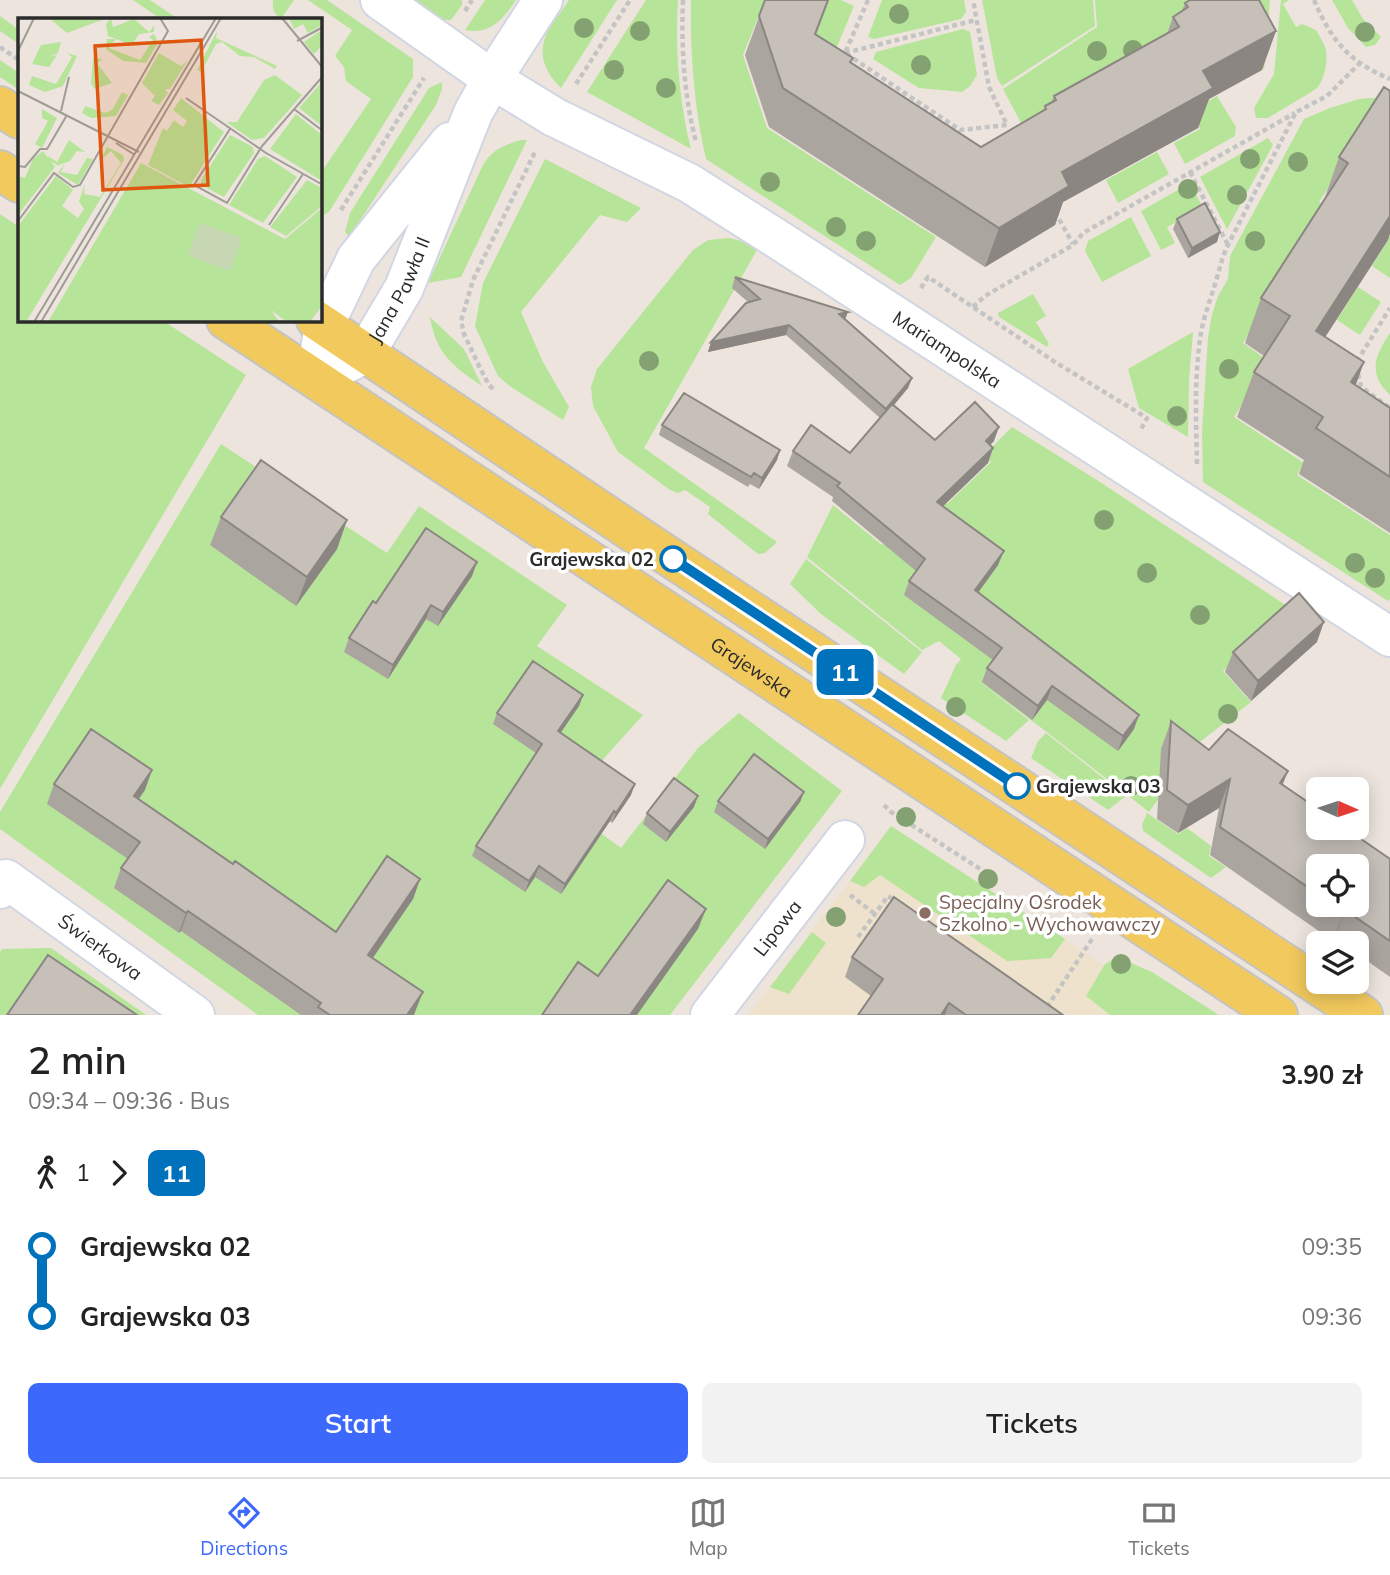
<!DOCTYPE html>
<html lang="en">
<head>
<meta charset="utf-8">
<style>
  :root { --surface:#fff; --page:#f2f2f2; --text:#222; --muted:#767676; --line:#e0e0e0; --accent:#3c68fb }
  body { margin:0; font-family:Mulish,sans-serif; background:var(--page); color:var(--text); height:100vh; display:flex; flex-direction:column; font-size:26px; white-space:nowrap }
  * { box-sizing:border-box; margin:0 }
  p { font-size:23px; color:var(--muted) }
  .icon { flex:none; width:38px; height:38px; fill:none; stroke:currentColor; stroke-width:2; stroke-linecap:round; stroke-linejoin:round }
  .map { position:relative; height:1015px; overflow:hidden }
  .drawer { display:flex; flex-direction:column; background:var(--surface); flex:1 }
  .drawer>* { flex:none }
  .badge { padding:0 14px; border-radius:10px; font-size:24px; line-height:46px }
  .needle { width:46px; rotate:93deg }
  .buttons { position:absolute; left:1306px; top:777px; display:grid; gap:14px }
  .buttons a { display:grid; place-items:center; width:63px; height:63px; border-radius:10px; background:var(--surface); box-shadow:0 4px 18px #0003; font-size:35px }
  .map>.badge { position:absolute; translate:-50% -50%; box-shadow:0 0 0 4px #fff }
  .legs { display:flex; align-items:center; gap:10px; height:77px; padding:0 28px; font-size:23px }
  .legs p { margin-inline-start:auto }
  .headline { display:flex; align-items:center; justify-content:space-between; height:119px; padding:0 28px }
  h1 { font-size:38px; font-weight:600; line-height:52px }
  .button { display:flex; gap:14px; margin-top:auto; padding:14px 28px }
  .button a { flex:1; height:80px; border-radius:10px; background:var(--accent); color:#fff; font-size:28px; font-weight:600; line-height:80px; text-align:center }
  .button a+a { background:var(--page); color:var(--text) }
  ul { padding:0 28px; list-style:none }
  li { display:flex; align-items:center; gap:24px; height:70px; font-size:26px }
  li i { display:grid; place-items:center; width:10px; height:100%; margin:0 9px; background:currentColor }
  li i::after { content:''; width:18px; height:18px; margin:-9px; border:5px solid; border-radius:50%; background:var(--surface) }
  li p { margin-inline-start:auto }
  li:first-child i { background:linear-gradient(#0000 50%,currentColor 0) }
  li:last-child i { background:linear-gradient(currentColor 50%,#0000 0) }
  .dock { display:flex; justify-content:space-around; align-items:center; height:98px; border-top:2px solid var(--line); background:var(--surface); font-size:19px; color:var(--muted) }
  .dock a { display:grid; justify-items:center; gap:4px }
  .dock .on { color:var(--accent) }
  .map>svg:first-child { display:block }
  .education { fill:#efe2cc }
  .green { fill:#b6e499 }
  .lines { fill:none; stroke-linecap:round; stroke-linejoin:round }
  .minor-casing { stroke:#d2d6e4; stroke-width:42 }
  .major-casing { stroke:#c4c4c4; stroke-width:42 }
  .path { stroke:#c4c4c4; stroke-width:4.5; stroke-dasharray:5 3.5; stroke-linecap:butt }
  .minor { stroke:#fff; stroke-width:38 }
  .major { stroke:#f2c95d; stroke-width:38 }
  .tree { fill:#84a172 }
  .wall { fill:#aaa59f; fill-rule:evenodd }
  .shaded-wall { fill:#8b8682 }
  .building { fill:#c6c0b9; stroke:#8b8682; stroke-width:2 }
  .line-1-casing { stroke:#fff; stroke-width:16 }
  .line-1 { stroke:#0072bc; stroke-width:10 }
  .stop-1-dot { fill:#fff; stroke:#0072bc; stroke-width:3.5 }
  .education-dot { fill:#8d6e63; stroke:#fff; stroke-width:2.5 }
  .labels { text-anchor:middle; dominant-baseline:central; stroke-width:7; stroke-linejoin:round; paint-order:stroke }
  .street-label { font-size:19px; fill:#2b2b2b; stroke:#fff }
  .stop-label { font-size:19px; font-weight:bold; fill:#2b2b2b; stroke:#fff; text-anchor:end }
  .education-label { font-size:19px; fill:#785e54; stroke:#fff; text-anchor:start }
  .inset-road { fill:none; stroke:#9f9b96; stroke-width:2 }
  .view { fill:#df570e; fill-opacity:0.15; stroke:#df570e; stroke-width:3.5 }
  .inset-edge { fill:none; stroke:#2b2b2b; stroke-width:3.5 }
</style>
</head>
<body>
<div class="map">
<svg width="1390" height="1015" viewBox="0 0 1390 1015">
  <rect width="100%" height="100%" fill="#ede5dd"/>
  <path class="education" d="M891,826L1181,1015H748Z"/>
  <path class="green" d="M133,0H150L178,19H161Z
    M273,0H294L281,19C274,14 272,9 273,0Z
    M308,0H327L413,59V77L329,212L320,217V174L371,99L346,81L344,67L335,56L352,30Z
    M414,0H462V5L451,20H443Z
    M485,0H516C503,19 491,35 465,30Z
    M569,0H617L561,88C547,75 538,57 545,38C549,26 562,11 569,0Z
    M646,0H678C675,51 679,100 691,149L587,92Z
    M691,0H765L743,55L767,128L936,237L911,278L900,285L706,159C694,106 690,54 691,0Z
    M828,0H841L854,6L836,49L808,58L818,35L815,33Z
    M882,0H964L966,12L961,19L874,39L868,37Z
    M982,0H1093L1095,26L1002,86L997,78Z
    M1095,0H1270L1264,70L1229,8L1030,140L1003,89L1097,27Z
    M1281,0H1289L1283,4L1296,27L1302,24L1316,30C1319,36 1325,44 1326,51C1328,62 1324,81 1316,89L1268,118H1256L1254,108L1274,74Z
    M1332,0H1352L1363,19L1381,37L1375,45L1366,47L1348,28Z
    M0,16L19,30V44L0,31Z
    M963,29L970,32L977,75L970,86L962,92L919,88L873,59L876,52Z
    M0,60L19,73V90L0,77Z
    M442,82V89L436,105L349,237L345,232L350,213L429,88Z
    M1217,96L1236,127L1235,136L1185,164L1174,143L1200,129L1191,111Z
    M1384,97L1366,131L1319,202L1329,209L1243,343L1270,362L1234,417L1304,463L1297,475L1390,535V599L1388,601L1203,482L1202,432L1208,337L1212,314L1218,296L1228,279L1230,256L1304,119L1330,108L1359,99Z
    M1268,138L1273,145L1227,229L1200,177Z
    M521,140H527L461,277L428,283L483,165C492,150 504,145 521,140Z
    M1157,152L1169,174L1118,203L1106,180Z
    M545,159L641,208L627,222L600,215L521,312L543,362L569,407L563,420L511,387L498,376L475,326L483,283Z
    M1190,183L1203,208L1167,227L1175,243L1161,250L1141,211Z
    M1390,211V278L1372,266L1389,239L1377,231Z
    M0,214L19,227V320H162L246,375L0,789Z
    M1131,217L1151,256L1102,282L1085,251L1088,241Z
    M729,238L745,242L757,250L644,448L777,542L765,553L758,554L708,514L710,507L685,490L678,493L670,490L618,452L593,406L591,387L597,369L693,250L708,240Z
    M1358,287L1381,302L1360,335L1337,320Z
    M1033,294L1046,316L1036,322L1049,344L1047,347L999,317L998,313Z
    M430,317L464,349L482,386C452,366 436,353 430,317Z
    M1193,332L1189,380L1188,437L1139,408L1128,369Z
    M1390,333V395C1367,373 1375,355 1390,333Z
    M1012,427L1100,482L1293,610L1223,671L1251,702L1200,742L1149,812L1039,726L969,674L1029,720L1006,741L941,698L956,665L961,659L939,641L922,650L807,557L833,505L882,545L930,490L947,504L991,462L984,455Z
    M221,444L387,553L419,506L567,605L537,646L643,715L562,805L621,848L698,748L739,713L842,791L670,1015H258L0,829V812Z
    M806,559L922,652L904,674L821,614L790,584Z
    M1046,733L1126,796L1108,810L1031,758L1038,741Z
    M1147,813L1178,834L1187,828L1211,846L1209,856L1226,867L1211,878L1143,831L1142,825Z
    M891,826L1065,939L1051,958L1007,961L880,875L864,887L850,881Z
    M812,932L826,943L789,994L770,987Z
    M51,948L146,1015H0V952L2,949Z
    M1112,960L1131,963L1152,972L1219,1015H1110L1086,996L1105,964Z"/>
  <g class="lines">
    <g class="minor-casing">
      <g id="minor">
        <path id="s1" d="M380,0L492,79L554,117L689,183L782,242L1390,637"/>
        <path d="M319,356L324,326L356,259L450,142"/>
        <path id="s2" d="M316,379L365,354L404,288L473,113L492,79L543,0"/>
        <path id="s3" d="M0,889L6,879L195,1015"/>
        <path id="s4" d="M710,1015L845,840"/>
      </g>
    </g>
    <g class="major-casing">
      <g id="major">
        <path d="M0,106L19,119"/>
        <path d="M0,170L19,183"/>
        <path id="s5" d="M226,320L1278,1015"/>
        <path d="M316,320L653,546L1363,1015"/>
      </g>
    </g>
    <path class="path" d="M683,0C681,48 684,95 696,142
      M868,0L845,53L960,130L1007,125L989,87L973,0
      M1314,0C1331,40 1349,62 1390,79
      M465,11L472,0
      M0,47L19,60
      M845,53L976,20
      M576,84L630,0
      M1190,172L1228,245
      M341,210L424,78
      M1055,212L1073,244
      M921,288L928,277L1055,362L1147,418L1140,431
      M973,307L985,296L1073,245L1083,233L1295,113
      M1358,362L1359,358L1390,308
      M1358,374L1361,386L1369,393L1390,408
      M493,389L489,385L480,368L464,334L461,321L473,280L535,152
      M1197,464C1196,421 1194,376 1201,333C1204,315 1211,298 1216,281C1220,268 1222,257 1228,245L1296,112L1327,96L1359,64
      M884,805L891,812L985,872
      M850,895L875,914
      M858,937L888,896L897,902
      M1047,1007L1092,939"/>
    <use href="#minor" class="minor"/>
    <use href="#major" class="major"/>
  </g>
  <g class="tree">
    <circle cx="899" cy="14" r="10"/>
    <circle cx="584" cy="28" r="10"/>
    <circle cx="640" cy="31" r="10"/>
    <circle cx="1365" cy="32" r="10"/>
    <circle cx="1133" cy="50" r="10"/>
    <circle cx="1097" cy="51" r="10"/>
    <circle cx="921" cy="65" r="10"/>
    <circle cx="614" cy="70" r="10"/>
    <circle cx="666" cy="88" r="10"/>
    <circle cx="1250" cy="159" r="10"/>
    <circle cx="1298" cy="162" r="10"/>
    <circle cx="770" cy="182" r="10"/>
    <circle cx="1188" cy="189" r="10"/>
    <circle cx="1237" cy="195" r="10"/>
    <circle cx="836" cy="227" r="10"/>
    <circle cx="866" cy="241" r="10"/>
    <circle cx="1255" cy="241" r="10"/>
    <circle cx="649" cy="361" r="10"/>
    <circle cx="1229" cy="369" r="10"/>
    <circle cx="1177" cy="416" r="10"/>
    <circle cx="1104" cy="520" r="10"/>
    <circle cx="1355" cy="563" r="10"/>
    <circle cx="1147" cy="573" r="10"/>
    <circle cx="1375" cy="578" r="10"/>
    <circle cx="1200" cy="615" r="10"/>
    <circle cx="956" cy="707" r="10"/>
    <circle cx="1228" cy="714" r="10"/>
    <circle cx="1131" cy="786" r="10"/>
    <circle cx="906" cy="817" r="10"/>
    <circle cx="988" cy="879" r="10"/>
    <circle cx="836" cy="917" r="10"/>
    <circle cx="1121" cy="964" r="10"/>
  </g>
  <path class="wall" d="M765,0H829L816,35L853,58L851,63L981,147L1043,111L1045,106L1051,103L1054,96L1167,34L1173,17L1182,11L1185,3L1262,70L1209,99L1198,128L1063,202L1055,225L985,267L769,127L745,55Z
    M1390,91V233L1388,240L1325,337L1356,386L1390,408V533L1299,474L1304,460L1237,417L1254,372L1264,356L1245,343L1261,298L1323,203L1339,157Z
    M1177,219L1217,242L1188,258L1173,229Z
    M735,277L845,319L912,378L908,388L894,405L935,440L994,441L990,445L993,448L988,463L943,506L998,565L978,592L1134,729L1118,751L1047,700L1032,720L982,682L987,668L993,660L904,595L909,581L916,571L832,501L833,497L787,466L793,451L850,453L880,418L786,335L708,352L711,342L748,302L732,288Z
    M662,425L780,450L777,460L759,489L750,484L748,487L659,435Z
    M221,517L347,520L337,549L296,606L210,545Z
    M477,562L472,576L438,626L426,619L388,679L344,652L349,638L376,603Z
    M1317,642L1251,701L1225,672L1233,652Z
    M583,695L579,706L561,732L631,795L612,823L610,821L561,894L535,877L525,892L472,856L476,846L536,753L493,724L497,713Z
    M1171,721L1209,750L1283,785L1390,859V977L1356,953V943H1342L1335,938L1333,941L1210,855L1219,808L1178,833L1157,819L1161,749ZM1318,866L1356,905H1318Z
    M54,784L145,790L138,799L233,864L336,932L420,879L413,899L373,958L415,1012L414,1015H301L181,931L179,933L114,888L121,868L128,859L47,804Z
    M804,792L800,802L765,849L714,812L718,801Z
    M694,807L666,842L643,824L647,813Z
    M852,957L1063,1015H858L871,996L845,977Z"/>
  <path class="shaded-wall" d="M1276,31L1262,70L1209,99L1198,128L1063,202L1055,225L985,267L999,228L1062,172L1203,71Z
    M1390,216V233L1388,240L1300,376L1316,331Z
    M1220,232L1217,242L1188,258L1192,248Z
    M848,312L844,322L839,314Z
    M789,325L786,335L708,352L711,342Z
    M1364,362L1348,407L1351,382Z
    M912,378L908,388L882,419L886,409Z
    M999,427L994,441L980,455L986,441Z
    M993,448L988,463L932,517L937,502Z
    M780,450L777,460L759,489L762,478Z
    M347,520L337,549L296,606L307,577Z
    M1004,551L998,565L970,604L975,590Z
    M477,562L472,576L438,626L443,612Z
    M431,605L426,619L388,679L393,665Z
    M1324,622L1317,642L1251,701L1258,681Z
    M1052,686L1047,700L1032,720L1038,706Z
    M583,695L579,706L555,741L558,731Z
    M1139,715L1134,729L1118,751L1123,736Z
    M152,770L145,790L127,816L134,796Z
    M1288,771L1277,799L1280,783Z
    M1230,779L1219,808L1178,833L1188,805Z
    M635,784L631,795L612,823L616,813Z
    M804,792L800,802L765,849L768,839Z
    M698,796L694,807L666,842L670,832Z
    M614,811L610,821L561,894L565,884Z
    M539,866L535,877L525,892L529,881Z
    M420,879L413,899L361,975L368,955Z
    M706,909L698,929L637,1015H630Z
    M1345,910L1335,938L1333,941L1344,912Z
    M188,911L181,931L179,933L186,913Z
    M423,992L415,1012L414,1015H407Z
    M949,1003L945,1015H941Z"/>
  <path class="building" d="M765,0H828L815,34L853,58L850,62L981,147L1046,109L1045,106L1056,100L1054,96L1179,27L1173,17L1188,7L1185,3L1190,0H1259L1276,31L1203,71L1213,88L1062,172L1069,186L999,228L783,88L759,16Z
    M1384,87L1390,91V216L1316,331L1364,362L1351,382L1390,408V477L1316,428L1323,417L1254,372L1290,316L1261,298L1348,163L1339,157Z
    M1205,203L1220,232L1192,248L1177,219Z
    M735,277L848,312L839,314L912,378L886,409L789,325L711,342L746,303L760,299Z
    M684,393L780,450L762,478L754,473L751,477L662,425Z
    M975,402L999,427L986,441L993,448L937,502L1004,551L975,590L1139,715L1123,736L1052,686L1038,706L987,668L1002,648L909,581L925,559L837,486L840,483L793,451L811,425L850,453L892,404L935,440Z
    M261,460L347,520L307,577L221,517Z
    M426,528L477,562L443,612L431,605L393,665L349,638L373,601L376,603Z
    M1299,593L1324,622L1258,681L1233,652Z
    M533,661L583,695L558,731L635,784L616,813L614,811L565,884L539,866L529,881L476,846L542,744L497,713Z
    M1171,721L1209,750L1228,729L1288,771L1280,783L1318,809V828H1345L1390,859V941L1345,910L1344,912L1333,905H1356V866H1318V894L1220,827L1230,779L1188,805L1167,790Z
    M91,729L152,770L134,796L233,864L235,861L336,932L387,856L420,879L368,955L423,992L407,1015H330L318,1007L321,1003L188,911L186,913L121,868L140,842L54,784Z
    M754,754L804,792L768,839L718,801Z
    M674,778L698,796L670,832L647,813Z
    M668,880L706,909L630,1015H542L578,962L598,976Z
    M894,897L1063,1015H966L949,1003L941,1015H858L883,979L852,957Z
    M48,955L137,1015H7Z"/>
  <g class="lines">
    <g class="line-1-casing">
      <path id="line-1" d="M673,559L1017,786"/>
    </g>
    <use href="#line-1" class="line-1"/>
  </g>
  <g class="stop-1-dot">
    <circle cx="673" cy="559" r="12"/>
    <circle cx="1017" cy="786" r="12"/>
  </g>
  <circle class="education-dot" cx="925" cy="913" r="7"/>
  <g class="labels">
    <g class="street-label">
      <text stroke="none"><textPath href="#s2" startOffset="128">Jana Pawła II</textPath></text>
      <text stroke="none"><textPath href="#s1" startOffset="667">Mariampolska</textPath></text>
      <text stroke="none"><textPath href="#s5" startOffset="630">Grajewska</textPath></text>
      <text stroke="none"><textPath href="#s4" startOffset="110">Lipowa</textPath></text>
      <text stroke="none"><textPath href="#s3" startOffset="128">Świerkowa</textPath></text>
    </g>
    <g class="stop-label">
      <text x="654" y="559">Grajewska 02</text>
      <text x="1036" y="786" text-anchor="start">Grajewska 03</text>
    </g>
    <g class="education-label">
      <text x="939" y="902">Specjalny Ośrodek<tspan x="939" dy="22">Szkolno - Wychowawczy</tspan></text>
    </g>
  </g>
  <g transform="translate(18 18)">
    <rect width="304" height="304" fill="#ede5dd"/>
    <path d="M31,0H89L49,15ZM93,0L95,9L116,1L131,14L136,8V14L121,16L114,27L90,18L88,6ZM271,0H304V7L290,15L285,6L276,11ZM199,13L198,20L259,48L257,51L236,39L222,38L204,24L198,26L183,54L179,52ZM302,13L304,28L296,36L286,24ZM136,16L140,25L128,45L105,43L88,31L89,21H98L91,30L122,42L135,22L131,19ZM43,24L40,35L31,39L39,37L31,49L14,46L23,27ZM49,35L59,38L45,68L27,74L11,67L14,58L38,66L54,39ZM141,35L163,48L170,42L152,71H147L150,75L141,87L133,83L137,78L124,65ZM75,40L85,41L79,45L94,65L77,71L73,66ZM257,57L284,77L246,120L234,122L187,89L208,104H219L246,62ZM304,64V108L281,90ZM104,74L110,77L98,98L73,100L64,95L67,88L87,95L94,92ZM163,80L206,114L171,169L130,147L145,110L149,113L156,102L165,109L169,103L155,92ZM24,91L39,100L24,130L17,126L30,103L24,100ZM278,96L304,117V163L252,131ZM212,117L235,129L236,135L206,179L183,167V162ZM51,122L67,134L59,133L52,143L41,147H39L31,142L30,138L39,144ZM89,129L105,137L106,142L8,304H0V208L38,158L55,172L44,188L60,200L66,191L61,183L67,166L66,176L82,179L103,145L93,133L82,143ZM25,133L37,149L0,197V158L7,160L15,141ZM247,138L279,159L245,205L211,187L240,141ZM69,140L75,141L60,167L40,155L47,145L43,154L59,157ZM123,145L267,221L304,190V288L292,304H269L253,292L261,304H30ZM289,162L304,170V188L268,218L252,209Z" fill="#b6e499"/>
    <path d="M182,205L224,220L212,253L170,238Z" fill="#c7d7b4"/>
    <path class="inset-road" d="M264,0L305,50M279,23L305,9M0,33L16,0M0,73L121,134M168,80L248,135L305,167M276,91L305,113M43,93L51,59M212,111L176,167L209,185L244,128L305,58M98,125L117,137M0,148L7,149L22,131H29L49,97M0,203L36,155L55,169L62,167L150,13L142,0M251,207L285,156M16,304L198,0M23,304L203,0"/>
    <path class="view" d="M183,22L190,167L85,172L77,28Z"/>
    <rect width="304" height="304" class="inset-edge"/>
  </g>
</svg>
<div class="buttons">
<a><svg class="needle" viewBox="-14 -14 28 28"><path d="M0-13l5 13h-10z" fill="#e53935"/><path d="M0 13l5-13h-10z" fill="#767676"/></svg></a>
<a><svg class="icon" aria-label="locate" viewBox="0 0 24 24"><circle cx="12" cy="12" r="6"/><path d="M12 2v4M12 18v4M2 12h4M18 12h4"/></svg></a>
<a><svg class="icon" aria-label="layers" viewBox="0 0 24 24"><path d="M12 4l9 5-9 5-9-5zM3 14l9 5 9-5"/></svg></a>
</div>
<b class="badge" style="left:845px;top:672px;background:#0072bc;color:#fff">11</b>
</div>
<section class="drawer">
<div class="headline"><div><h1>2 min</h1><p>09:34 – 09:36 · Bus</p></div><b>3.90 zł</b></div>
<div class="legs"><svg class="icon" aria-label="walk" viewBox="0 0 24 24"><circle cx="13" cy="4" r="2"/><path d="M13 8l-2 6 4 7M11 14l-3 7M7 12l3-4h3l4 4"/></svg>1<svg class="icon" aria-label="forward" viewBox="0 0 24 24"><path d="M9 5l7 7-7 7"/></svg><b class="badge" style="background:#0072bc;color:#fff">11</b></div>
<ul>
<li><i style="color:#0072bc"></i><b>Grajewska 02</b><p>09:35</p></li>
<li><i style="color:#0072bc"></i><b>Grajewska 03</b><p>09:36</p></li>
</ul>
<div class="button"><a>Start</a><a>Tickets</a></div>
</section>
<nav class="dock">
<a class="on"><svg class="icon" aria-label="directions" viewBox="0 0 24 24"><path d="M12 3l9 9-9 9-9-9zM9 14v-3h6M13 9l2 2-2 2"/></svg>Directions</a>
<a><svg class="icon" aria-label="map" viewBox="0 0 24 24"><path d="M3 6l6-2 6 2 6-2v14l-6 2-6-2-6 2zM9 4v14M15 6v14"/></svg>Map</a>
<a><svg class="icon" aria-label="tickets" viewBox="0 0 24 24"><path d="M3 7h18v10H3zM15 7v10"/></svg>Tickets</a>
</nav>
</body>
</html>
